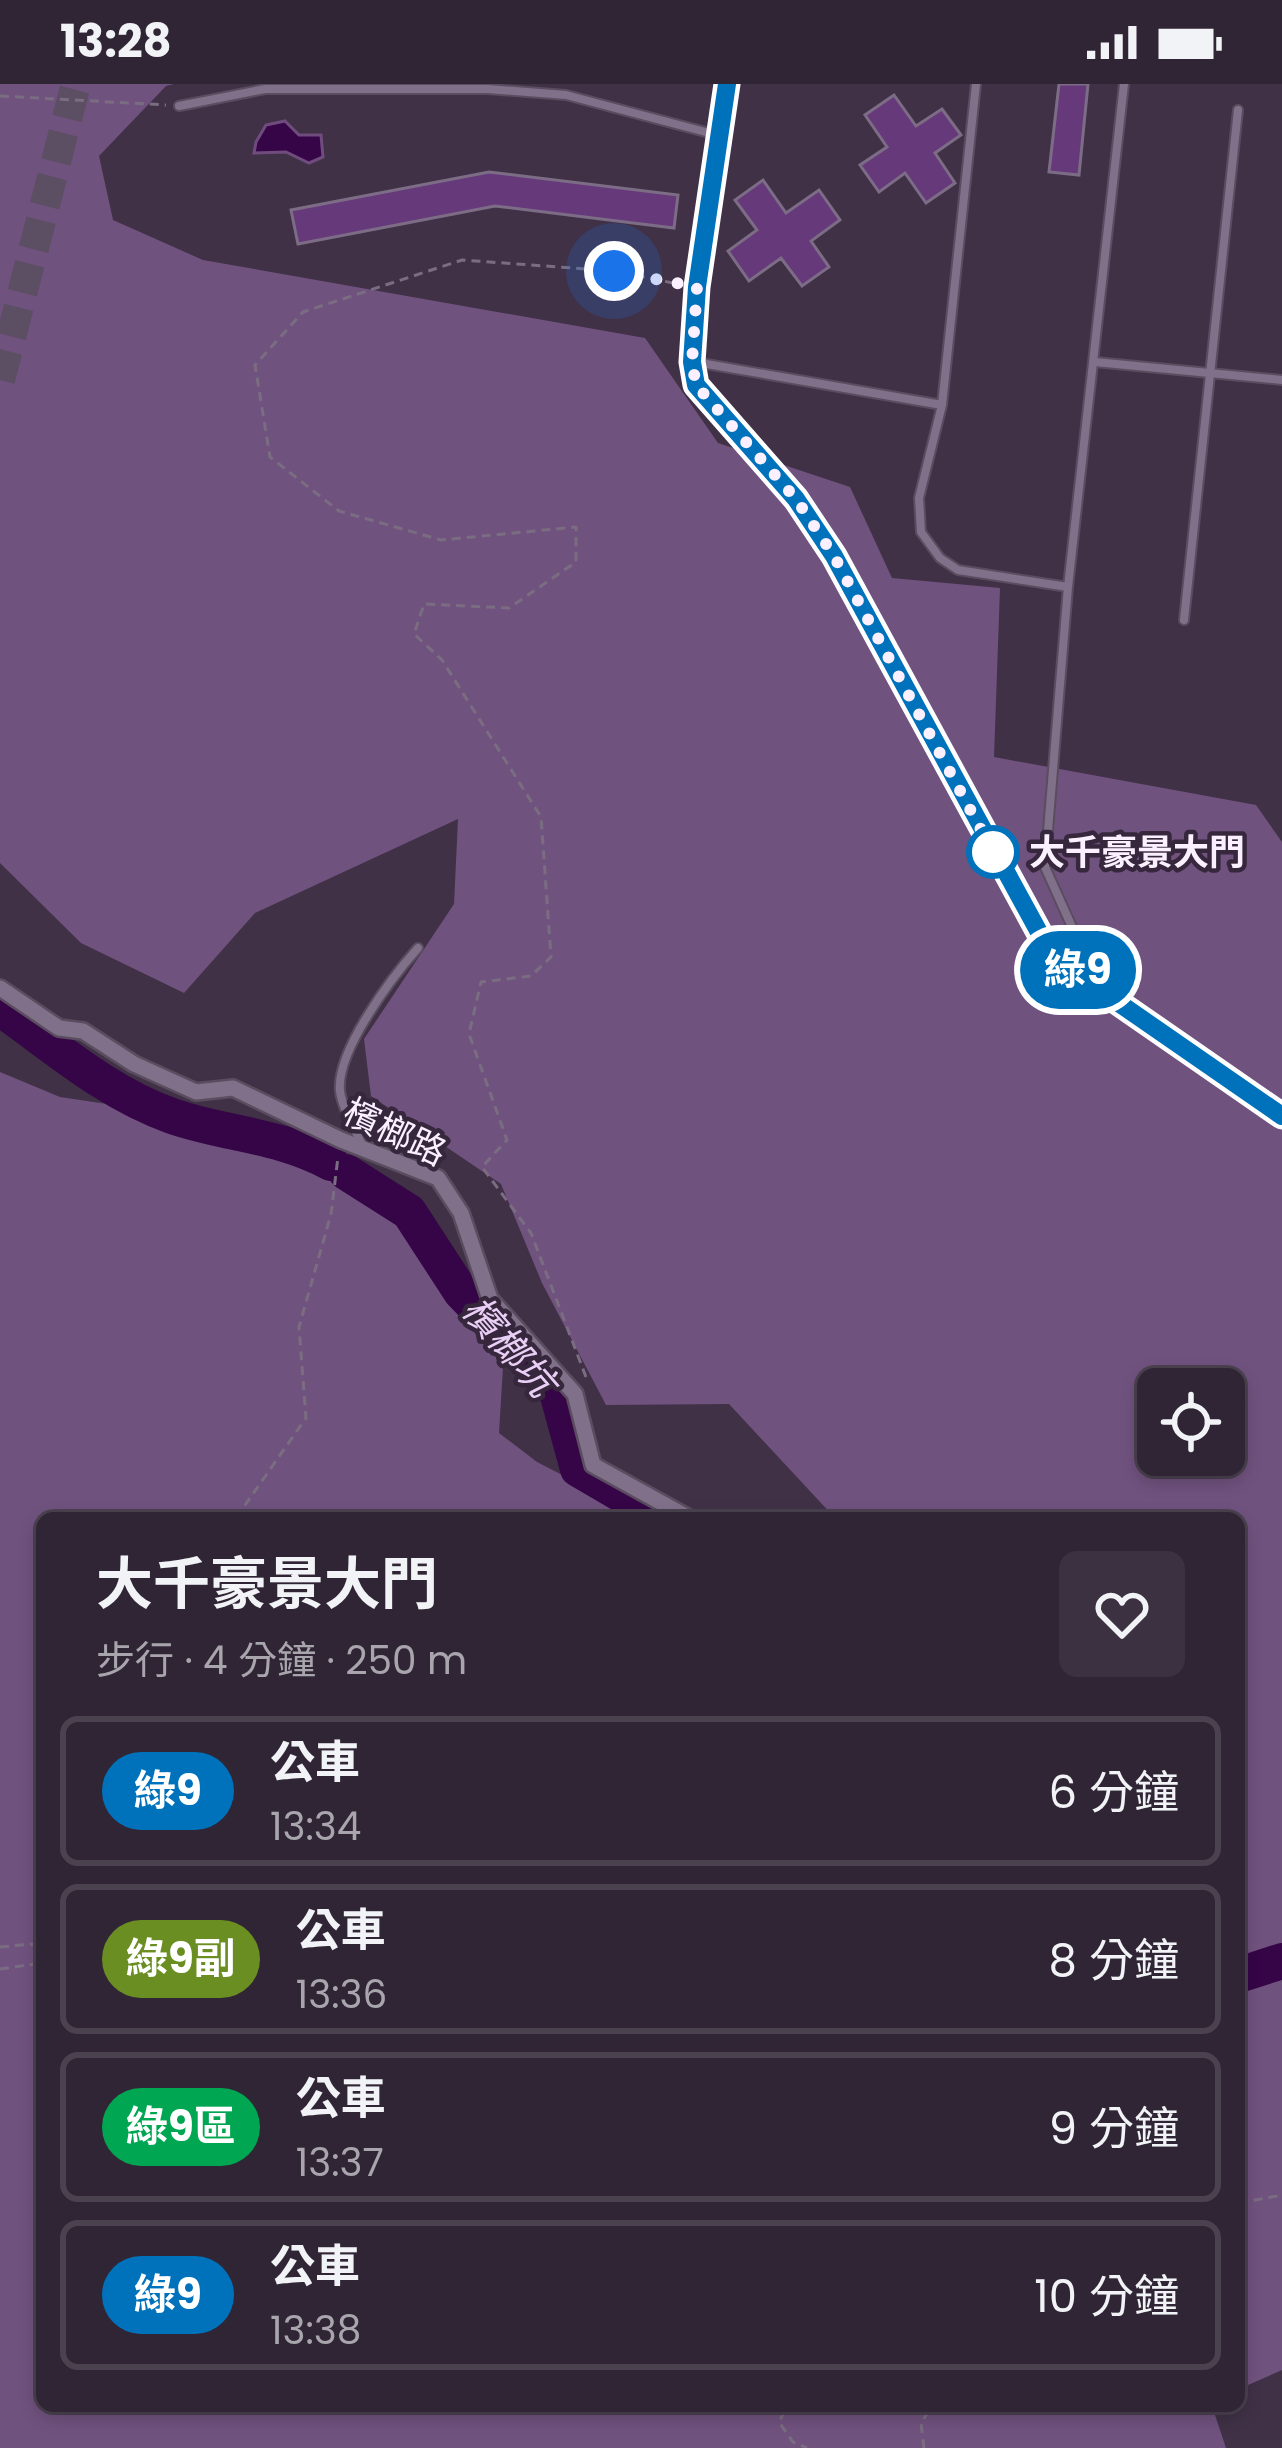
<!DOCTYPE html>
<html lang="zh-TW">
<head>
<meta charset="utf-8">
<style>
  :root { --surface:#302535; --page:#3c3141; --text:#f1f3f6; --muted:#a8a5ad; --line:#4b4250 }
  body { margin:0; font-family:Poppins,"Noto Sans TC",sans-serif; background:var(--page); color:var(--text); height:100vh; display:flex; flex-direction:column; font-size:45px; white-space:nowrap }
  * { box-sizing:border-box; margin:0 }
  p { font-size:39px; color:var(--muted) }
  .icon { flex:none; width:66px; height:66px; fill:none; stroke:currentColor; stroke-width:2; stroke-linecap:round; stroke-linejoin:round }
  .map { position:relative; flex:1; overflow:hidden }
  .drawer { position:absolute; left:36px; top:1428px; width:1209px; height:900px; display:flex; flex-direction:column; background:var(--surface); border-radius:18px; box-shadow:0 6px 18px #0003,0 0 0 3px var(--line) }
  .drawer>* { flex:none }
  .badge { padding:0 24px; border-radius:39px; font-size:42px; line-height:78px }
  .tools { position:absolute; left:1137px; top:1284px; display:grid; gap:24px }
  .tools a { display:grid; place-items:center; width:108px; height:108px; border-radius:18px; background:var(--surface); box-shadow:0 6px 18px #0003,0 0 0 3px var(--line); font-size:60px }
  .you { position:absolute; width:60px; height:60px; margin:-30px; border:9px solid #fff; border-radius:50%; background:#1a73e8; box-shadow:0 0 0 18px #1a73e833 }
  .map>.badge { position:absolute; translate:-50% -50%; box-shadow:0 0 0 6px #fff }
  .round { display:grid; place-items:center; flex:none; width:126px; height:126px; border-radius:18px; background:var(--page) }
  .overview { display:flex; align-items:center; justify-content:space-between; height:204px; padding:0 60px }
  h1 { font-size:57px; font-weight:700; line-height:90px }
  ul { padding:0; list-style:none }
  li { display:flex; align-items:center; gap:36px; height:150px; margin:0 24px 18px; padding:0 36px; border:6px solid var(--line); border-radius:18px }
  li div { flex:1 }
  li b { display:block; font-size:45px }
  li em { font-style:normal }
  li .badge { min-width:132px; font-weight:700; text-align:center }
  .status { display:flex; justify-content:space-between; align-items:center; height:84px; padding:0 60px; background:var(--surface); direction:ltr }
  .status svg { height:33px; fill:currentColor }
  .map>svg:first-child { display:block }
  .green { fill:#70527e; fill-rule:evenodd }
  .water { fill:#350547; stroke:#704c7e; stroke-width:3 }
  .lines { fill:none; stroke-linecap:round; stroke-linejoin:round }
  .river { stroke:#350547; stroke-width:36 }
  .building { fill:#66397b; stroke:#7c6c85; stroke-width:3 }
  .highway-tunnel { stroke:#5c4e63; stroke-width:30; stroke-dasharray:30 15; stroke-linecap:butt }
  .lane-casing { stroke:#5a4d5f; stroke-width:12 }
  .street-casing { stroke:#5a4d5f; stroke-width:20 }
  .path { stroke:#7b6d81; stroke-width:3; stroke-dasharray:9 6; stroke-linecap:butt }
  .lane { stroke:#817089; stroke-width:8 }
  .street { stroke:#817089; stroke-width:15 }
  .line-casing { stroke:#fff; stroke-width:27 }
  .line { stroke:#0072bc; stroke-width:18 }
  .walk { stroke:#faf0ff; stroke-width:12; stroke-dasharray:0 21.6 }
  .stop-dot { fill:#fff; stroke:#0072bc; stroke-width:6 }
  .labels { text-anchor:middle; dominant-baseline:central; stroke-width:9; stroke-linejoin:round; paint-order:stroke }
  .stop-label { font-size:36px; font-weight:bold; fill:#faf0ff; stroke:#36273d; text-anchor:start }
  .street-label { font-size:36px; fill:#faf0ff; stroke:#36273d }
  .water-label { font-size:39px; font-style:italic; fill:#e9cff5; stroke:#36273d }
</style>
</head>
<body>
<div class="status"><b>13:28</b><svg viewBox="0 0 49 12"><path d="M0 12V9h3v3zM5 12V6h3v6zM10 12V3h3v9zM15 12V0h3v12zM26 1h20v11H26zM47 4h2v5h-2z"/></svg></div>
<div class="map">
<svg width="1282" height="2364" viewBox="0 0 1282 2364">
  <rect width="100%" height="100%" fill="#403147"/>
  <path class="green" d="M0,0H174L166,2L99,72L113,136L203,176L645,254L718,359L850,403L892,494L1000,504L994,673L1256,721L1282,758V2286L1239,2305V1434H835L729,1320L606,1321L542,1199L501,1100L371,1012L364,955L454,820L458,735L255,829L184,909L81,859L0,779ZM1158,1305H1224V1371H1158Z
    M0,988L60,1013L174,1030L378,1090L504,1266L499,1349L537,1378L646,1434H42V2322H1212L1226,2364H0Z"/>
  <path class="water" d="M285,37L299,51H321L323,73L309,79L286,68L254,69L256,58L266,41Z"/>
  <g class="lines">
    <path class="river" d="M0,924C55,963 107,1009 172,1032C227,1051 276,1050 331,1079
      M346,1088L409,1128L461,1208L557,1308L578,1385L662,1434
      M1239,1891L1282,1877"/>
  </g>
  <path class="building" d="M1059,0H1088L1079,91L1049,88Z
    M894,11L916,42L942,25L961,51L935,69L955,99L926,119L905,89L879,108L860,81L887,63L865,31Z
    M489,88L678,111L674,144L495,122L298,160L291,126Z
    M763,96L786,129L819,106L840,136L811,157L829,183L802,202L781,174L749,197L728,167L757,146L735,116Z"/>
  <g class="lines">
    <path class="highway-tunnel" d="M0,296L76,0"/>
    <g class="lane-casing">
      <path id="lane" d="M976,0L942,321L919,414L921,448L940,474L958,486L1068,503
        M179,22L265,5H487L566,11L717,51
        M695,278L942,321
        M1095,278L1282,296
        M1184,536L1238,26
        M1095,894L1045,783L1068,503L1124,0
        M362,1061C355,1045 342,1024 340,1007C336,967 392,893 418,864"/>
    </g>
    <g class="street-casing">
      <path id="street" d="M727,0L697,203L692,278L696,301L796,415L834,472L1040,851L1100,906L1282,1032
        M0,904L59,944L83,947L134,980L196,1008L233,1004L341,1056L438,1094L461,1129L490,1215L575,1310L593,1381L689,1434"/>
    </g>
    <path class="path" d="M0,12L166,21
      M586,1293L531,1149L482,1083L507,1056L469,950L481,898L531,892L551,873L541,733L442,576L414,550L424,520L509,524L576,478V443L441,456L339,427L270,373L255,281L303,228L462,176L614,187L678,200
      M236,1434L306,1334L299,1243L331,1130L338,1073
      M0,1863L32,1860L42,1866
      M0,1885L42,1879
      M1239,2119L1282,2111
      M751,2322L783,2330L779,2338L793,2358L807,2364
      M924,2364L921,2339L932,2322"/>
    <use href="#lane" class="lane"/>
    <use href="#street" class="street"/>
  </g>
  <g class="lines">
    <g class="line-casing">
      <path id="line" d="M727,0L697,203L692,278L696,301L796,415L834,472L1040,850L1100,906L1282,1032"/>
    </g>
    <use href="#line" class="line"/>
    <path class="walk" d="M614,187L697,203L692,278L696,301L796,415L834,472L993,768"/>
  </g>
  <circle class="stop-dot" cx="993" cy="768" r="24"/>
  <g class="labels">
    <g class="stop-label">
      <text x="1029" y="768">大千豪景大門</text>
    </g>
    <g class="street-label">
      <text transform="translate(395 1048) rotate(25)">檳榔路</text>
    </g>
    <g class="water-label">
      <text transform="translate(509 1262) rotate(49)">檳榔坑</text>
    </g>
  </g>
</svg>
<div class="tools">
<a><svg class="icon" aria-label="locate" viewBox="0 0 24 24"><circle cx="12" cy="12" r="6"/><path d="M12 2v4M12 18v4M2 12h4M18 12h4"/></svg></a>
</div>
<div class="you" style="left:614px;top:187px"></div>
<b class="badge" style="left:1078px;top:886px;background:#0072bc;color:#fff">綠9</b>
<section class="drawer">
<div class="overview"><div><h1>大千豪景大門</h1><p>步行 · 4 分鐘 · 250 m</p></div><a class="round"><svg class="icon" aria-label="heart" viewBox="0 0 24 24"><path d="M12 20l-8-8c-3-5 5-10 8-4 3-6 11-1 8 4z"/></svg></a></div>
<ul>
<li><span class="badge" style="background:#0072bc;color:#fff">綠9</span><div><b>公車</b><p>13:34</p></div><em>6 分鐘</em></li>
<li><span class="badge" style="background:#6b8e23;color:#fff">綠9副</span><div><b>公車</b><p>13:36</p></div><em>8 分鐘</em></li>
<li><span class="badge" style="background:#00a651;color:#fff">綠9區</span><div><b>公車</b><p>13:37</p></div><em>9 分鐘</em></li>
<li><span class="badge" style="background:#0072bc;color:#fff">綠9</span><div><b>公車</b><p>13:38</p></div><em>10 分鐘</em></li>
</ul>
</section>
</div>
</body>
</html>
